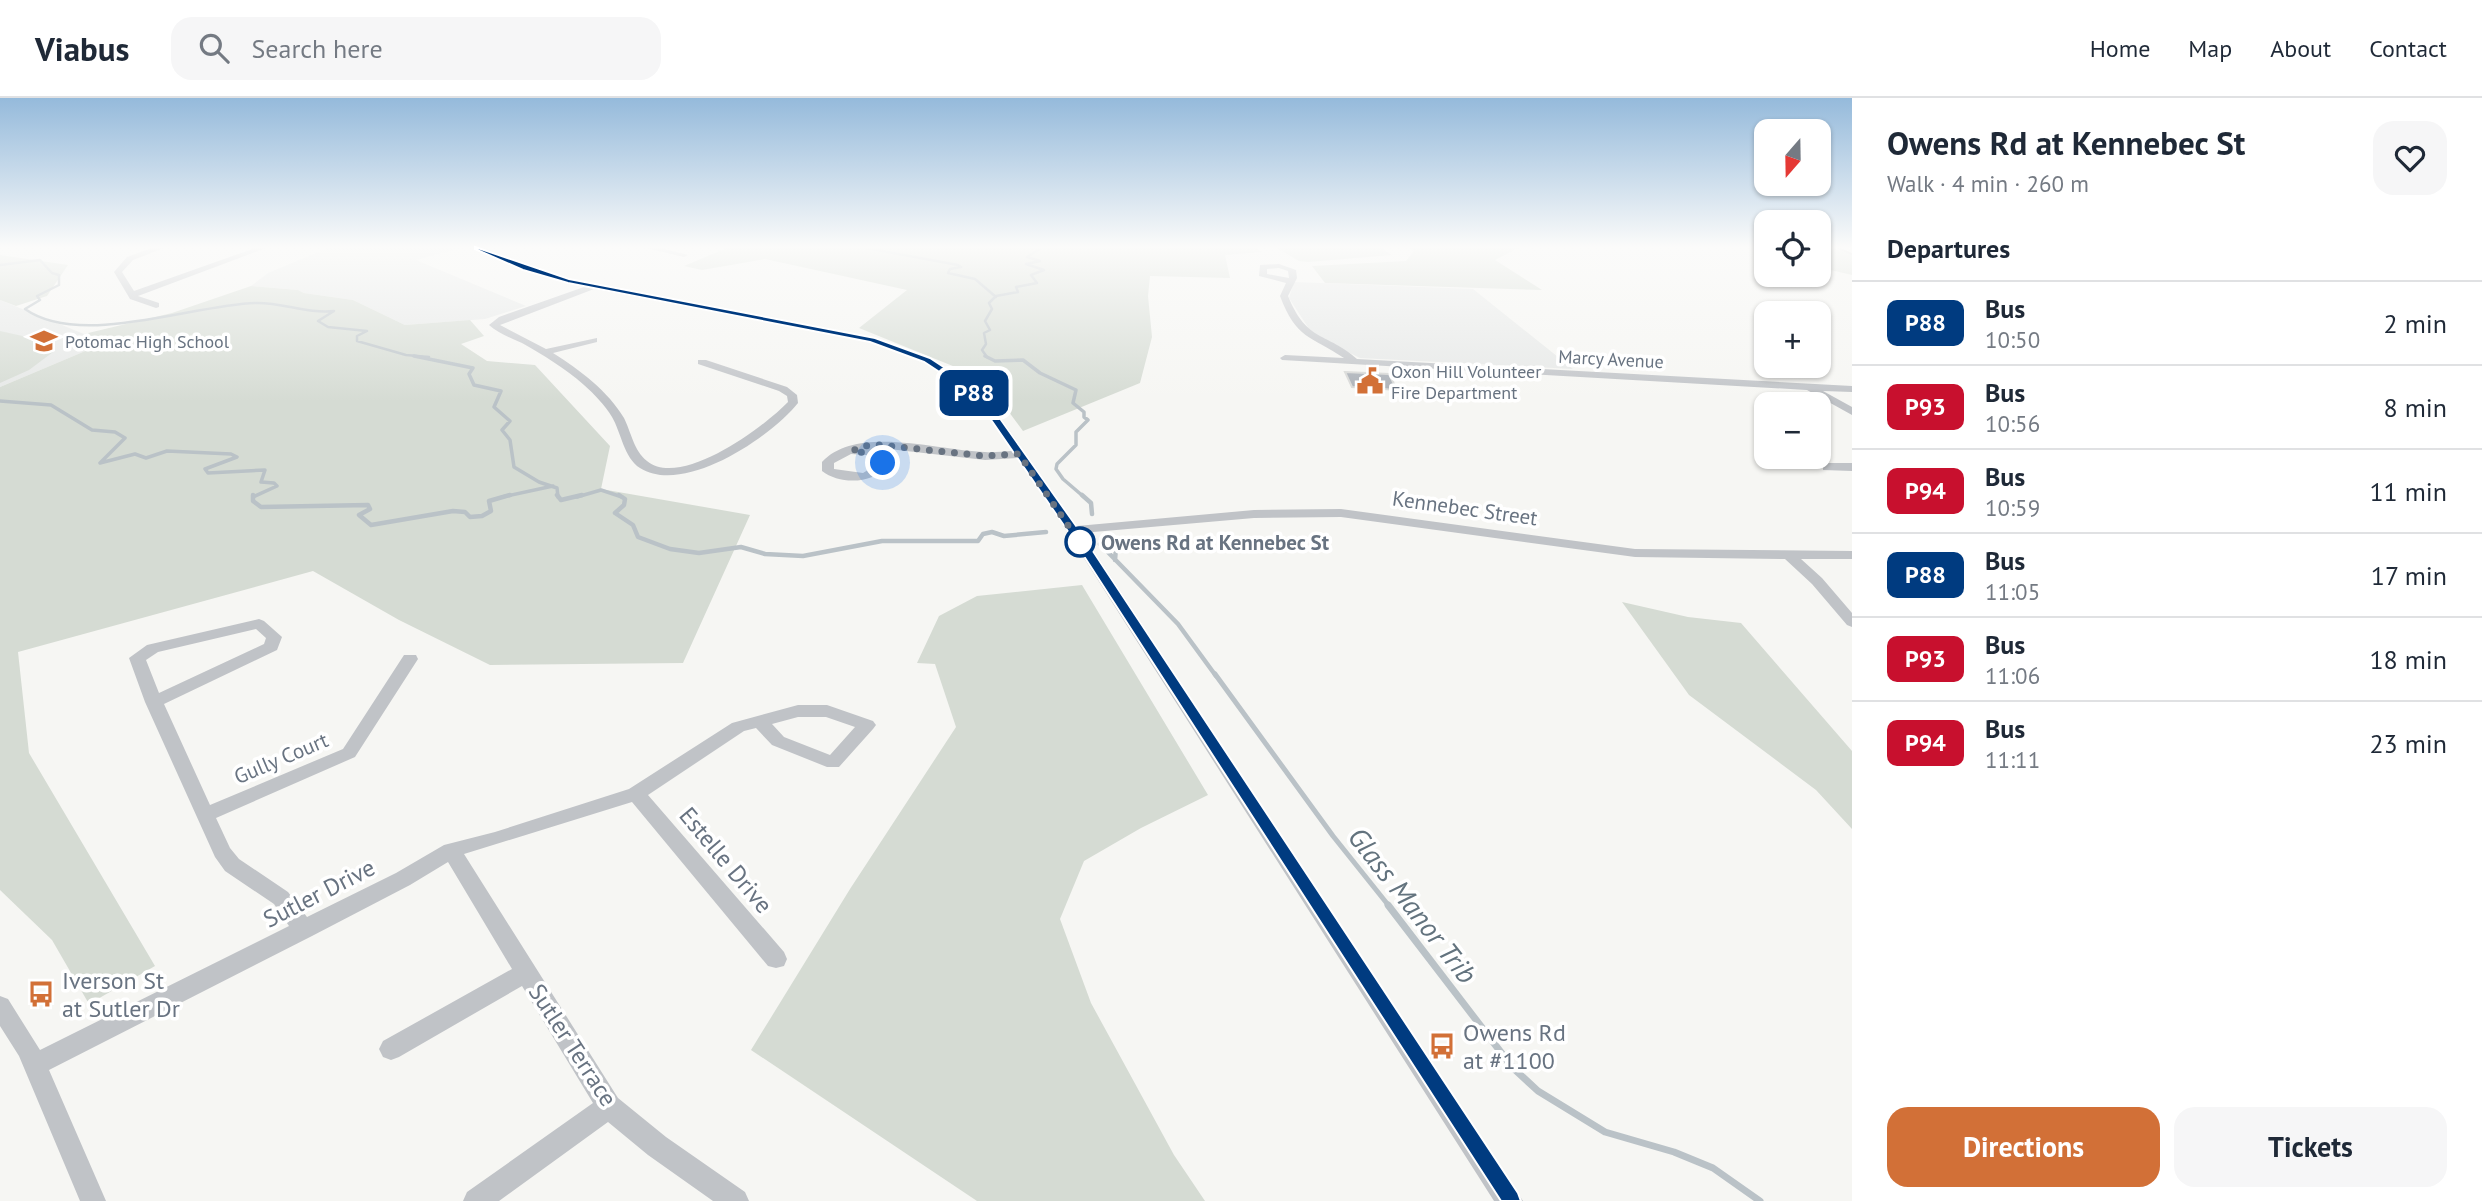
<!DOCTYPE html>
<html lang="en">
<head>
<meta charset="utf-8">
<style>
  :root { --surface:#fff; --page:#f6f6f7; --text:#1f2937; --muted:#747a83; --line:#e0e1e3; --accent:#d27037 }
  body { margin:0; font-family:"PT Sans",sans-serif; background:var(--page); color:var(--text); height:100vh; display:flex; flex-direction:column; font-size:26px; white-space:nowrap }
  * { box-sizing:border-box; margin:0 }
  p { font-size:23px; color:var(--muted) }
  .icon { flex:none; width:38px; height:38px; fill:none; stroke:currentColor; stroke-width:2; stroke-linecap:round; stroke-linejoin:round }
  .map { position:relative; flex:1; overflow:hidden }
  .side { display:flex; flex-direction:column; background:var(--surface); width:630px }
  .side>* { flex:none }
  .badge { padding:0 14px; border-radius:10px; font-size:24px; line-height:46px }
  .needle { width:46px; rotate:200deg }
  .fabs { position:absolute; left:1754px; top:21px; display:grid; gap:14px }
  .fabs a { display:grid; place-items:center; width:77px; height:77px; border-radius:14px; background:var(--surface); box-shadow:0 2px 5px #0004; font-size:35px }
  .you { position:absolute; width:35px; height:35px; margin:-18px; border:5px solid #fff; border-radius:50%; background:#1a73e8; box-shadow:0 0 0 10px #1a73e833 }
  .map>.badge { position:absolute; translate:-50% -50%; box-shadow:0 0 0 4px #fff }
  h2 { padding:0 35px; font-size:26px; line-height:63px }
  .round { display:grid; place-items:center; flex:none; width:74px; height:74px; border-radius:21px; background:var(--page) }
  .summary { display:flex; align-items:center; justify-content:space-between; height:119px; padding:0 35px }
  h1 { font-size:33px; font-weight:600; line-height:52px }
  .button { display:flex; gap:14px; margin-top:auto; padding:14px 35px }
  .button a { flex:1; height:80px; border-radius:21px; background:var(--accent); color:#fff; font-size:28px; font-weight:600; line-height:80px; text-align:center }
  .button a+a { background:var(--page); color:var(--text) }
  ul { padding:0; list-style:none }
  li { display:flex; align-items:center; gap:21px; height:84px; padding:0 35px; border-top:2px solid var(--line) }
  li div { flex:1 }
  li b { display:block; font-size:26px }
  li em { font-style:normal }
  li .badge { min-width:77px; font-weight:700; text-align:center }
  header { display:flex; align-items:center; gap:42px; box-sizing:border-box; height:98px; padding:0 35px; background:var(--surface); border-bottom:2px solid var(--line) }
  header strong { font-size:33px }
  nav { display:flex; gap:38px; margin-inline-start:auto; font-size:24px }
  .search { width:490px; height:63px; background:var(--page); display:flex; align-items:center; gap:18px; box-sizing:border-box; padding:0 24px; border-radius:21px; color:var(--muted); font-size:26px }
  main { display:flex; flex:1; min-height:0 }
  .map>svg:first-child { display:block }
  .built { fill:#e6e8e7 }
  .green { fill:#d5dbd3 }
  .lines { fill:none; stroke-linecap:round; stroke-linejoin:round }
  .stream-far4 { stroke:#bac2c7; stroke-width:2.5 }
  .stream-far3 { stroke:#bac2c7; stroke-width:3.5 }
  .stream-far2 { stroke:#bac2c7; stroke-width:4.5 }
  .stream-far1 { stroke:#bac2c7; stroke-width:5 }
  .stream { stroke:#bac2c7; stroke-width:7 }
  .building { fill:#a8aeb5; stroke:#d7d8d6; stroke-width:2 }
  .major-casing { stroke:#b4b7bb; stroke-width:4 }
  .minor { fill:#c0c3c7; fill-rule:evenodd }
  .major { fill:#fff; fill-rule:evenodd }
  .line { fill:#003b80; stroke:#fff; stroke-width:2 }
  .walk { stroke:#687381; stroke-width:7; stroke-dasharray:0 12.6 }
  .stop-dot { fill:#fff; stroke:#003b80; stroke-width:3.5 }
  .labels { text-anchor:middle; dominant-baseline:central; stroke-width:7; stroke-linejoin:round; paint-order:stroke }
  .far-poi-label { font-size:18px; fill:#687381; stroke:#fff; text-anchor:start }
  .far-street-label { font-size:18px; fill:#687381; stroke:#fff }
  .street-label { font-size:21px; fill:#687381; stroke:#fff }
  .stop-label { font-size:21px; font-weight:bold; fill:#687381; stroke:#fff; text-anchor:start }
  .near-street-label { font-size:24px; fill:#687381; stroke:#fff }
  .near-poi-label { font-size:24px; fill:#687381; stroke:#fff; text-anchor:start }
  .near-water-label { font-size:28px; font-style:italic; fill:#63737e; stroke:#fff }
</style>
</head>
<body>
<header>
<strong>Viabus</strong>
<div class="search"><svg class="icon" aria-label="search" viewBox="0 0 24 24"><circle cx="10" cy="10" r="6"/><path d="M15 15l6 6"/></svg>Search here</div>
<nav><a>Home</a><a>Map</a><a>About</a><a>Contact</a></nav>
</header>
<main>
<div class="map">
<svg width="1852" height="1103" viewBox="0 0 1852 1103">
  <rect width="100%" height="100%" fill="#f6f6f3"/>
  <path class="built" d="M328,150H461L416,162L526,208L485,221L405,227L353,202L304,195L298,192L251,188L268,175Z
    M1294,184L1473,191L1573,271L1360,260L1313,237L1289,200Z
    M0,202L84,236L90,251L0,289Z"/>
  <path class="green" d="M727,150H1255L1262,154L1225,157L1230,180L1150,178L1148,198L1152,239L1140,285L1023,333L1003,306L975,277L859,230L907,192L765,161L702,172L684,168Z
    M1277,150H1381L1392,157L1308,164L1299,163Z
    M1409,150H1518L1495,162L1542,192L1325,185L1312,168L1406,163L1414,153Z
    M1818,150H1831L1852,156V177L1818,169Z
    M0,157L68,167L47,198L16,208L0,202Z
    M251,188L298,192L304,195L353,202L405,227L470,222L484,238L461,246L487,263L535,267L610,348L601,391L750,417L683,565L490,567L399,522L313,473L18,554L29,655L155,868L89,906L52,842L0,792V289L90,251L84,236L172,215Z
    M0,233L45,243L53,254L29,272L0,285Z
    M1082,487L1208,697L1141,730L1084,763L1060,821L1091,905L1174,1057L1205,1103H977L751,952L850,791L956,629L935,566L917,565L939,518L977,498Z
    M1622,504L1688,519L1741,525L1852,653V731L1816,692L1689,597Z"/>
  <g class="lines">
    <path class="stream-far4" d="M866,150L958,167L961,169L950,171L948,175L975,181L996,199
      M0,167L40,162L52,175L59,177V187L37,198L40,202L25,211C80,250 191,207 255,205C282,204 307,216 334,213L318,223L328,229L367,233L357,238V243L406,257L429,259
      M987,259L982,252L986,246L984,235L990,232L985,223L992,211L989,205L996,198L1018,194L1016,189L1037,185L1031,177L1044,172L1026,166L1040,163L1027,159L1041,150"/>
    <path class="stream-far3" d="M414,258L473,270L469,276L474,287L501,293L494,309L510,323L502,332L510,342L514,369L539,384L557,390L558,399
      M985,258L995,263L1023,262L1040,275L1076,292L1073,305L1084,314V319L1088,322L1076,334V347L1057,366L1056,371L1063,381L1084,399
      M0,303L51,307L92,332L115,334L125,340L100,365L135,356L146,360L167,353L231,356L237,359L205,371L208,375L265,372L261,384L274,385L277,388L253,399
      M502,399L553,388
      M577,399L601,392L622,399"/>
    <path class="stream-far2" d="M253,397V403L261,409L368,407L370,411L359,417L371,427L453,413L465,414L470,419L482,418L491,413L489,403L510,397
      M557,397L561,402L582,397
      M619,397L625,401L624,407L615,415L633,427L638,439L670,451L699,455L741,449L765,456L803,458L882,443H978L983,436L992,434L1004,438L1046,434
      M1082,397L1091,405L1092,416
      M1110,441L1116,450L1115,462
      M1100,446L1178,526L1216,578"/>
    <path class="stream-far1" d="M1215,576L1333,738L1389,808"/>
    <path class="stream" d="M1388,807L1513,970L1538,993L1605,1034L1674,1054L1713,1070L1760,1103"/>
  </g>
  <path class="building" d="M1345,274L1389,276L1397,292L1352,289Z"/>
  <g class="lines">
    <g class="major-casing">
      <path id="major" d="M1840,150H1852V155Z"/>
    </g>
    <path class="minor" d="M152,150H164L133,162L122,174L134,193L255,150H266L138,198L159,205V209L156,210L130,201L114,174L127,159Z
      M473,150H484L528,168L569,181L872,239L931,260L972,287L995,312L1077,428L1254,412L1341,411L1635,451L1852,453V461H1801L1822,480L1852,515V529L1847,527L1812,486L1785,461L1635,459L1341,419L1254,420L1082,435L1523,1103H1494L1066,432L1017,360L985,362L880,350L873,351L886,359L888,368C873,386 840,387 822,373V364C857,326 940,353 985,354C994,355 1003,353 1012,353L987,316L964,291L923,264L870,244L594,191L500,227L546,251L597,240V244L553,255C580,272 608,293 624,320C631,334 634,353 647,363C681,391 764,329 788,304L787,298L779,293L698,266V262H706L787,289L797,297L798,305C771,339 684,398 640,370C624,360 621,334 612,319C605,307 594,296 584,287C565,270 543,257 522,245C511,240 498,235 489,227L499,219L584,189L522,172ZM851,356L866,357L876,363V367L863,375L834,371V365Z
      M646,150H661L688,157L684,159Z
      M1279,166L1296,172L1297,180L1288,198C1307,245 1327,234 1357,261L1852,288V294L1823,293L1852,309V317L1807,292L1282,262L1280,260L1285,257L1344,260C1311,238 1296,241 1280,198L1286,185L1259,178L1260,167ZM1279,170L1288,173L1289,180L1267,176V171Z
      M1827,365H1852V373L1823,372V366Z
      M259,521L264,523L282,539L277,552L164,606L210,707L343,651L404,557H416L418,561L355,659L216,720L230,750L239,761L288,794L307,819L396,775L444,747L495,734L629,691L732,625L798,607H827L873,623L876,627L873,631L839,669H827L772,647L756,630L744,633L648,697L784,854L787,861L784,868L776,870L768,868L632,704L464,756L618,1000L666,1039L745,1094L749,1103H713L648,1057L608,1024L499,1103H463L467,1094L593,1005L522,888L399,959L391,962L383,959L379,951L383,943L512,871L448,764L410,787L312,838L49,972L106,1103H80L19,958L0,928V898L8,901L40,952L289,828L274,806L225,773L215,759L145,604L129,560L147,547ZM256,531L266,540L264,546L159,595L146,562L158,554ZM798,619H826L855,629L830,657L784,639L772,626Z"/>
    <use href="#major" class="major"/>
  </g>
  <linearGradient id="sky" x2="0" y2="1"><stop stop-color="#95badb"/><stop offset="0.49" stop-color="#fbfbfa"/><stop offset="1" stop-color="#fbfbfa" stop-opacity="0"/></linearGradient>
  <rect width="1852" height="304" fill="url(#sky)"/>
  <path class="line" d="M475,149L569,181L875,240L930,260L971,287L994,312L1079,432L1518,1095L1521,1103H1501L1067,432L987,316L965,291L924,264L870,244L568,185L523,172L475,151Z"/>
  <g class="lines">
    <path class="walk" d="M883,365L873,356L852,353L863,348L880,347L985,358L1019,356L1087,455L1080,444"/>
  </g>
  <defs>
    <g id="school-bare" transform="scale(2.1)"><path d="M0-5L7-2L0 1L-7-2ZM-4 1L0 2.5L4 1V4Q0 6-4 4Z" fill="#d27037" stroke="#fff" stroke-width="2.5" paint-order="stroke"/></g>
    <g id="civic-bare" transform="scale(2.1)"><path d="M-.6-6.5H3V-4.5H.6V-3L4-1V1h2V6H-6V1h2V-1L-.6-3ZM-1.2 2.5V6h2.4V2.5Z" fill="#d27037" stroke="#fff" stroke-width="2.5" paint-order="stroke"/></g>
    <g id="bus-bare" transform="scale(2.1)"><path d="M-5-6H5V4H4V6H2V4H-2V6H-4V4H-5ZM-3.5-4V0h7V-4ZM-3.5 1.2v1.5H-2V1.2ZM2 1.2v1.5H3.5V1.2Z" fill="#d27037" stroke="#fff" stroke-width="2.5" paint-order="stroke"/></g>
  </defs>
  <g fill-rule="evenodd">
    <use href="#school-bare" x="44" y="243"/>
    <use href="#civic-bare" x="1370" y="283"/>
    <use href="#bus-bare" x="41" y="896"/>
    <use href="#bus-bare" x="1442" y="948"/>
  </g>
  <circle class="stop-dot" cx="1080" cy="444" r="14"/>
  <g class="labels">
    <g class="far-poi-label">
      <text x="65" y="243">Potomac High School</text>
      <text x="1391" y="273">Oxon Hill Volunteer<tspan x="1391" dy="21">Fire Department</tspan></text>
    </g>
    <g class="far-street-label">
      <text transform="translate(1611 261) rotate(3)">Marcy Avenue</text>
    </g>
    <g class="street-label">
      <text transform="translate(1465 410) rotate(8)">Kennebec Street</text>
      <text transform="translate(281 660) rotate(-23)">Gully Court</text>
    </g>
    <g class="stop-label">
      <text x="1101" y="444">Owens Rd at Kennebec St</text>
    </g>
    <g class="near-street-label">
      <text transform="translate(726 762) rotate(50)">Estelle Drive</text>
      <text transform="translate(319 795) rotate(-27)">Sutler Drive</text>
      <text transform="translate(573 947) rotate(57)">Sutler Terrace</text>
    </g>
    <g class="near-poi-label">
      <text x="62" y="882">Iverson St<tspan x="62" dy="28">at Sutler Dr</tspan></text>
      <text x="1463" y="934">Owens Rd<tspan x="1463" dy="28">at #1100</tspan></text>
    </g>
    <g class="near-water-label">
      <text transform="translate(1413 807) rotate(52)">Glass Manor Trib</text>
    </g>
  </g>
</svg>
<div class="fabs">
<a><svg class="needle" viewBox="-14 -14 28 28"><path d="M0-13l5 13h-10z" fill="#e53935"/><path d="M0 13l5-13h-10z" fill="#747a83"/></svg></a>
<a><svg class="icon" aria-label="locate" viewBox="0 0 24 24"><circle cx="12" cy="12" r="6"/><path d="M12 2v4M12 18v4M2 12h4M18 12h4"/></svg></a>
<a>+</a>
<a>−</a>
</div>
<div class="you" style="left:883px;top:365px"></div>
<b class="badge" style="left:974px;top:295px;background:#003b80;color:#fff">P88</b>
</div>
<section class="side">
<div class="summary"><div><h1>Owens Rd at Kennebec St</h1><p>Walk · 4 min · 260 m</p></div><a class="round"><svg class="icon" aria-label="heart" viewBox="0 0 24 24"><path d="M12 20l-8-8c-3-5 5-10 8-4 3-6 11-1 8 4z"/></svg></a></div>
<h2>Departures</h2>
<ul>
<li><span class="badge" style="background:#003b80;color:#fff">P88</span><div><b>Bus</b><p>10:50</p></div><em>2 min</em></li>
<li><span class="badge" style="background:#c8102e;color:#fff">P93</span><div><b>Bus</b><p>10:56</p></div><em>8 min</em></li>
<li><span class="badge" style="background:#c8102e;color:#fff">P94</span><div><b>Bus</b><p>10:59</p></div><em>11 min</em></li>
<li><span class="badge" style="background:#003b80;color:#fff">P88</span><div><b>Bus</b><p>11:05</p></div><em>17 min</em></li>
<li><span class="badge" style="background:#c8102e;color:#fff">P93</span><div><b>Bus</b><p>11:06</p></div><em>18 min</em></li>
<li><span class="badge" style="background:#c8102e;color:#fff">P94</span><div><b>Bus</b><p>11:11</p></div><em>23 min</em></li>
</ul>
<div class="button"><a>Directions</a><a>Tickets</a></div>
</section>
</main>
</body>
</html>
